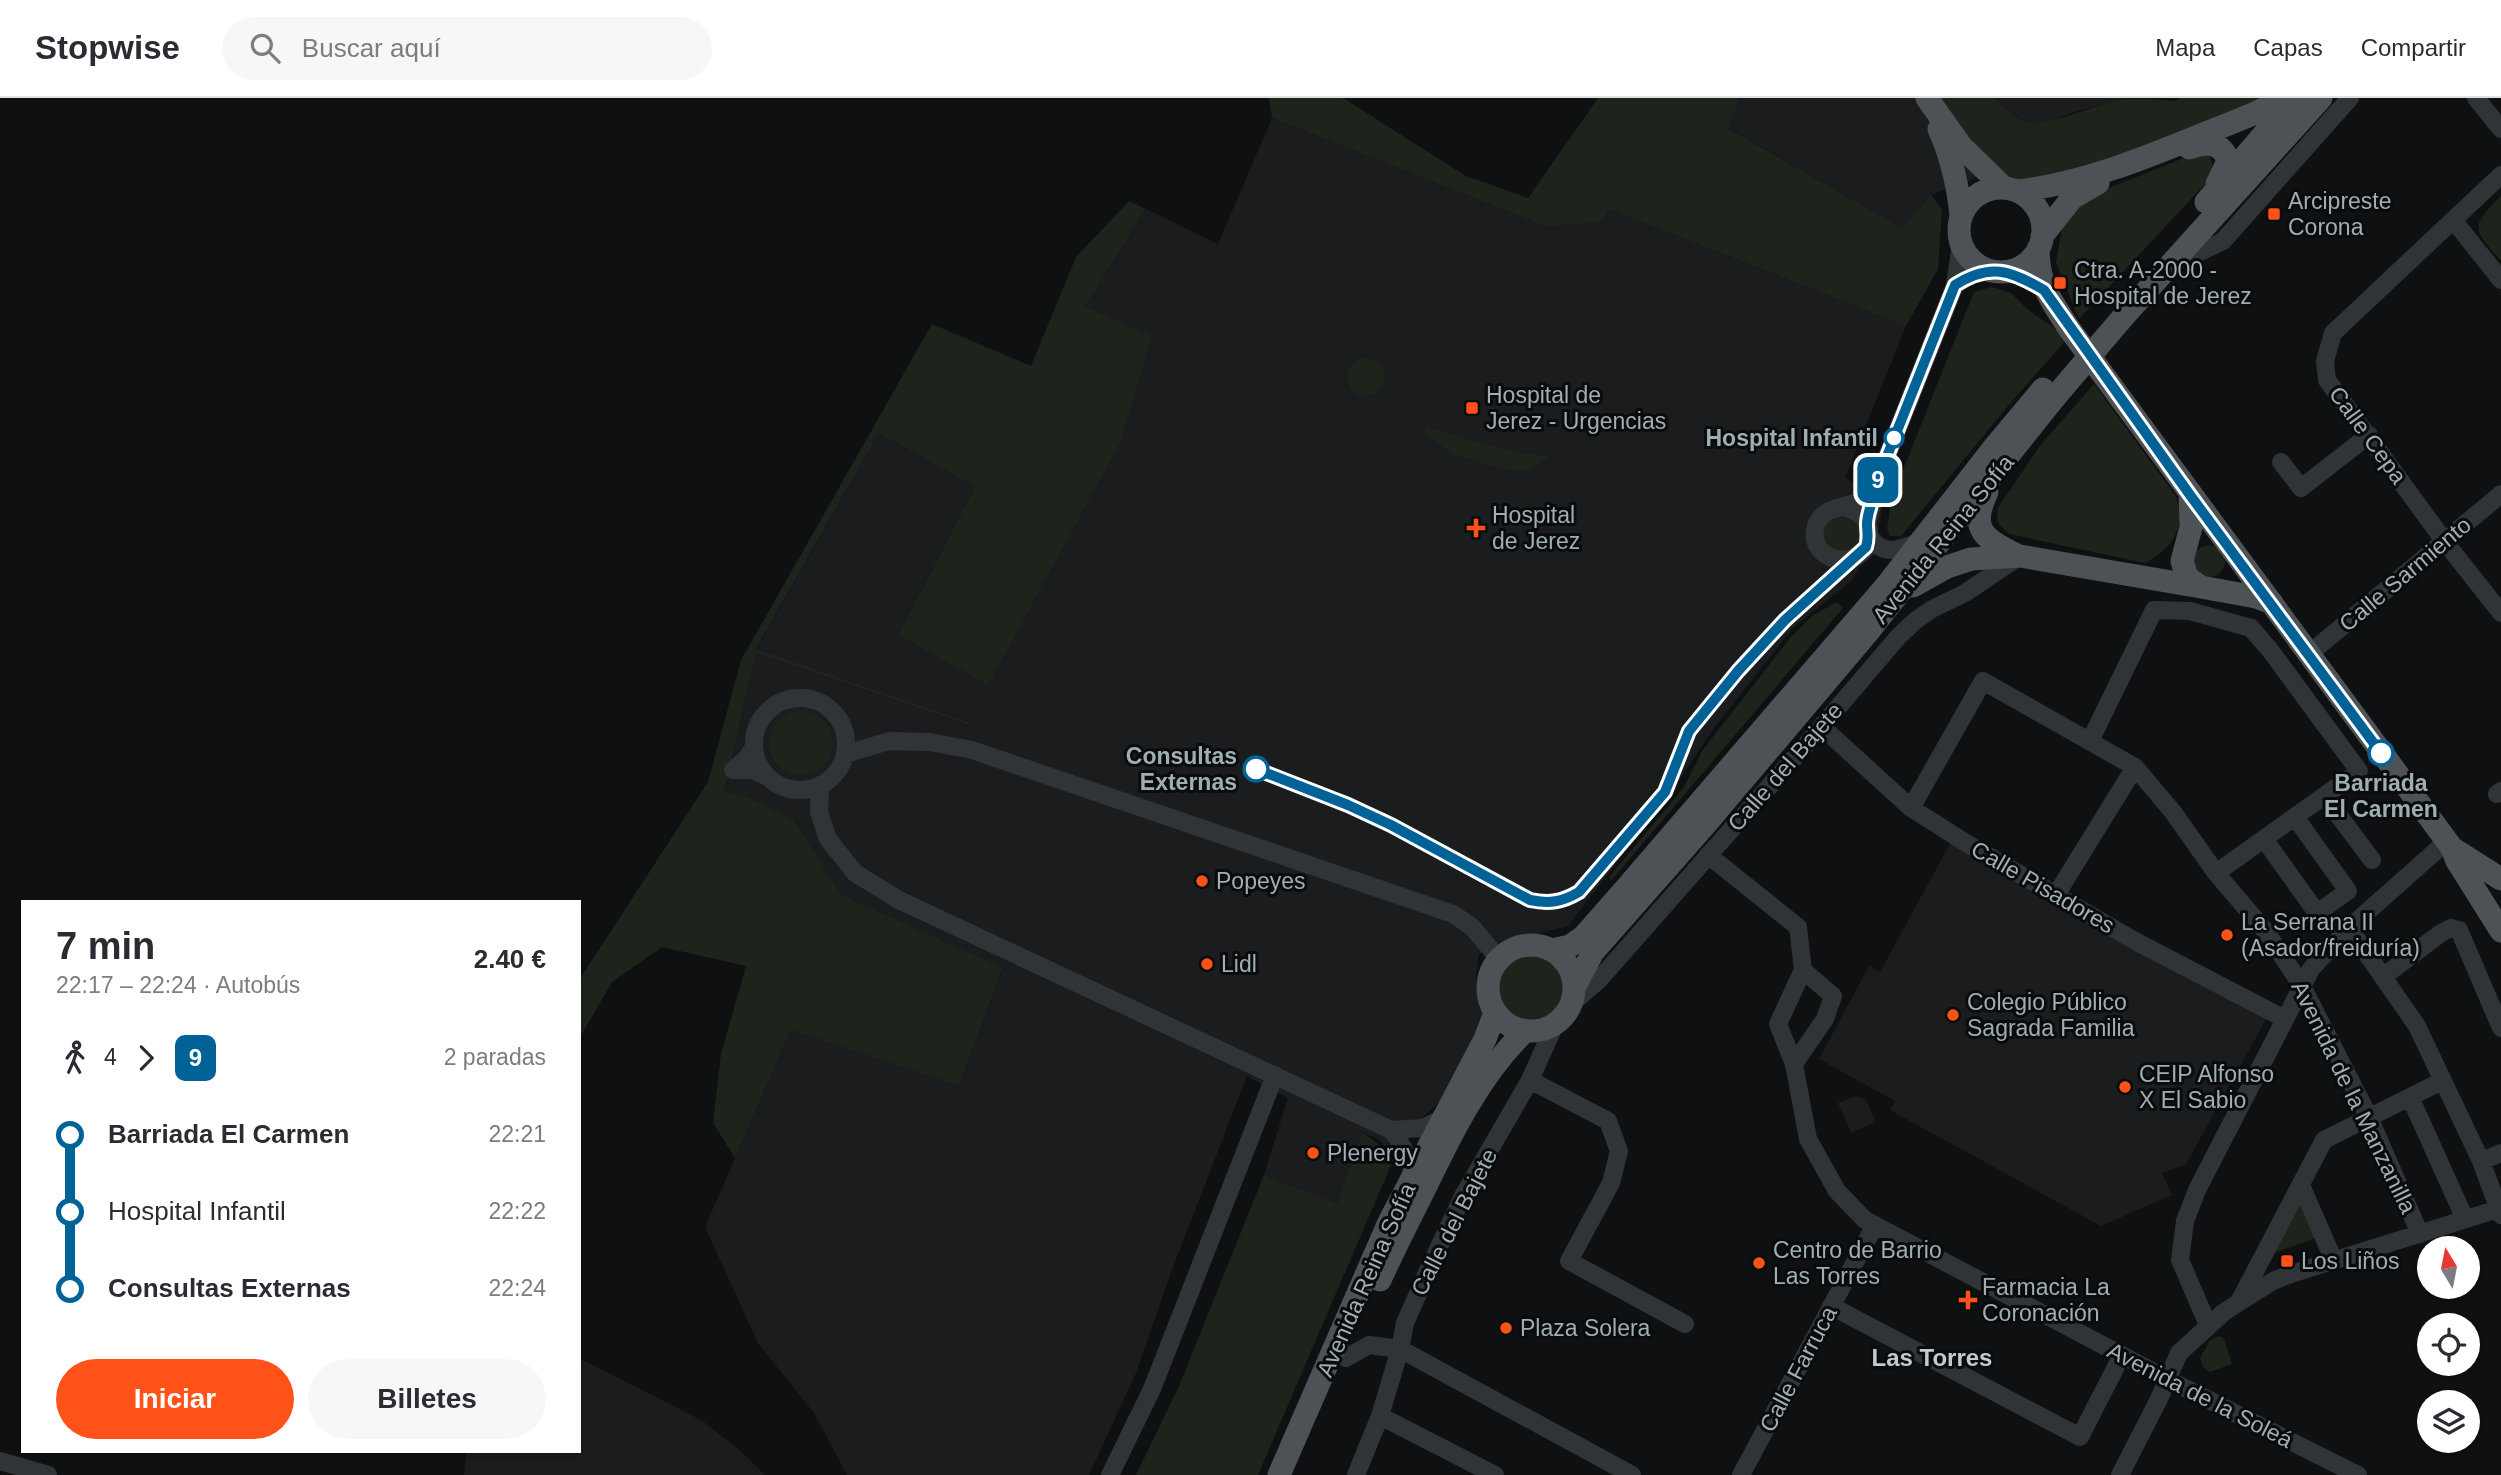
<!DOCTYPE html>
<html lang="es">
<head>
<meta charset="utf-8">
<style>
  :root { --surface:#fff; --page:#f7f7f7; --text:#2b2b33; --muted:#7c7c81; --line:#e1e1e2; --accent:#ff5219 }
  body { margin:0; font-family:Helvetica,sans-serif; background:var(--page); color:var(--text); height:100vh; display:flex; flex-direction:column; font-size:26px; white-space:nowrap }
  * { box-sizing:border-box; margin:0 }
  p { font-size:23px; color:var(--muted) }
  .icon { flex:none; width:38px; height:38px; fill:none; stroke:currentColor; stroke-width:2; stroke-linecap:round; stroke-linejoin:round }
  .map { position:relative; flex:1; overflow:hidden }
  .sheet { position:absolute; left:21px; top:802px; width:560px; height:553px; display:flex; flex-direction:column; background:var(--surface); border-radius:0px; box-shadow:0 2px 5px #0004 }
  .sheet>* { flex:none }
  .badge { padding:0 14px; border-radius:10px; font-size:24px; line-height:46px }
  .needle { width:46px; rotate:350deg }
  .tools { position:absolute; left:2417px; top:1138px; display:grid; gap:14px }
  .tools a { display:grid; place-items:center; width:63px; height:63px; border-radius:50%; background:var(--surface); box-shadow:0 2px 5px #0004; font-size:35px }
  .map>.badge { position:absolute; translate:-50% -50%; box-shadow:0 0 0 4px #fff }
  .legs { display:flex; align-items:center; gap:10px; height:77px; padding:0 35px; font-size:23px }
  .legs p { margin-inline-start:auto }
  .summary { display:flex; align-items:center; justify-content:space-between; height:119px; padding:0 35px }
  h1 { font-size:38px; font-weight:700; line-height:52px }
  .button { display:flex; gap:14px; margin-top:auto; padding:14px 35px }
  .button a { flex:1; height:80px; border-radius:42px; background:var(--accent); color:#fff; font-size:28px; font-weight:700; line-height:80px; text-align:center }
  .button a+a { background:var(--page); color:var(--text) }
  ul { padding:0 35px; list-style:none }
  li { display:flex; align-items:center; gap:24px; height:77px; font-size:26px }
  li i { display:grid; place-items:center; width:10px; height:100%; margin:0 9px; background:currentColor }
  li i::after { content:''; width:18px; height:18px; margin:-9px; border:5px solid; border-radius:50%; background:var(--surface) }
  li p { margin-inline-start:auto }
  li:first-child i { background:linear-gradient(#0000 50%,currentColor 0) }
  li:last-child i { background:linear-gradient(currentColor 50%,#0000 0) }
  header { display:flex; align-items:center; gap:42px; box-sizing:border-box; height:98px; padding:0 35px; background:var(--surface); border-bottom:2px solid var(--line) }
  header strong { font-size:33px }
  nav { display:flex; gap:38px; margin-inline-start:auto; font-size:24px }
  .search { width:490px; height:63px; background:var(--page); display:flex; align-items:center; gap:18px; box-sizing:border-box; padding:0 24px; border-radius:38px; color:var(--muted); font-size:26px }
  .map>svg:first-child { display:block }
  .built { fill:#1b1c1e }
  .green { fill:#1e241c }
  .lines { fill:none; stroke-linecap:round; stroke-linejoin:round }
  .minor { stroke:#303436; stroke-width:18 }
  .major { stroke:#4c5256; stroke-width:23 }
  .major-bridge { stroke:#4c5256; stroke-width:23 }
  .line-1-casing { stroke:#fff; stroke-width:16 }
  .line-1 { stroke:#006297; stroke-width:10 }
  .poi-dot { fill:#ff5219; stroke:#0a0b0c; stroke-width:2.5 }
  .stop-1-dot { fill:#fff; stroke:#006297; stroke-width:3.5 }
  .labels { text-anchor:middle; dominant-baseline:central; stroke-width:6; stroke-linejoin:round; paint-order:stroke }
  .poi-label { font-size:23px; fill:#9faeb3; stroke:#0a0b0c; text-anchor:start }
  .street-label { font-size:23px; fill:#9faeb3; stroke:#0a0b0c }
  .stop-label { font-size:23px; font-weight:bold; fill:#9faeb3; stroke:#0a0b0c; text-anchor:end }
  .neighbourhood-label { font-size:24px; font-weight:bold; fill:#c0cacf; stroke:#0a0b0c }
</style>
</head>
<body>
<header>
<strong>Stopwise</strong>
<div class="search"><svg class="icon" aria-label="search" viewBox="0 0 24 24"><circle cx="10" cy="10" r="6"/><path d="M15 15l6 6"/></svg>Buscar aquí</div>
<nav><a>Mapa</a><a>Capas</a><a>Compartir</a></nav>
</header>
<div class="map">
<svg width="2501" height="1377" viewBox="0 0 2501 1377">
  <rect width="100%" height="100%" fill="#0f1011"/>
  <path class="built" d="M1740,0H1925L1985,76L1931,97L1902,130L1727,29Z
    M1994,0H2127L2071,15L2042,27L2028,25L2010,15Z
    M1272,20L1545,128L1609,111L1906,228L1845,380L1884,403L1873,458L1862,467L1851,483L1793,530L1714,630L1669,697L1568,828L1536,836L1479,856L1476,881L1485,915L1443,1001L1424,1018L1395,1058L1377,1041L1362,1034L1337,1107L1264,1077L1288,1000L1247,978L1170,1177L1136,1275L1089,1377H847L814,1315L758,1245L705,1129L791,932L959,988L1003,871L842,797L793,721L724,696L756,555L967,627L970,623L968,624L756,552L879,335L975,389L898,537L989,587L1085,209L1146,111L1218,146Z
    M1952,742L2269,916L2186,1066L2162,1075L2172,1097L2101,1128L1890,1012L1895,1003L1819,961L1869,868L1880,874Z
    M1856,998L1866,1002L1876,1024L1851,1035L1838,1005Z
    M579,1260L703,1323L743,1355L765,1377H464L466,1353H579Z"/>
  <path class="green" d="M1269,0H1343L1466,78L1528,100L1598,0H1740L1728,30L1902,130L1931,97L1942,112L1938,171L1906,228L1609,111L1601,124L1545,128L1272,20Z
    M1925,0H1994C2004,9 2016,22 2030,25C2046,29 2102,4 2125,1C2141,0 2158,1 2174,3L2180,0H2267L2131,61L2016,84L1985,76Z
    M2201,53L2209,54L2214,73L2207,84L2079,221L2056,165L2062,129L2082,101Z
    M2501,98V163C2474,131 2468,130 2501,98Z
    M1129,103L1146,111L1085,209L1152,238L1121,343L988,587L898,537L975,389L879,335L756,551L968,624L977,611L968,627L756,555L724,695L742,697L793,721L842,797L1003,870L959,988L791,932L735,1060L713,1025L721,956L746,868L662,849L612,884L579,941V882L708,684L741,562L932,226L1031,268L1076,159Z
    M1991,189L2011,195L2027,211L2068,240L2012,303L1901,438H1890L1887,431L1891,402L1974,194Z
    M1347 279a19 19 0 1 1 38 0a19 19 0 1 1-38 0Z
    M2094,286L2175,397C2187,429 2174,449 2145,465L2009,436L1998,425L1997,411L2039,349Z
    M1426,329L1506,352L1550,359L1526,372L1513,373L1453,357L1425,335Z
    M1823 436a19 19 0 1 1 38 0a19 19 0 1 1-38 0Z
    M2193 463a16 16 0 1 1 32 0a16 16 0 1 1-32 0Z
    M1837,504L1843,510L1611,783L1609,779L1684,689L1702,653L1791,539L1812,518Z
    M769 645a32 32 0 1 1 64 0a32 32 0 1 1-64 0Z
    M1497 889a33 33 0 1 1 66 0a33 33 0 1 1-66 0Z
    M1362,1034L1395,1058L1258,1377H1136L1179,1288L1264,1077L1337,1106Z
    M2300,1105L2316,1140L2271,1156Z
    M2219,1238L2224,1240L2232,1266L2210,1274L2203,1269L2200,1260L2210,1242Z"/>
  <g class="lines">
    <path class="minor" d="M2476,0L2501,31
      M2501,77L2333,235L2325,263L2327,282L2445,444L2501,515
      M2454,123L2501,182
      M2173,162L2198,155L2223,143L2350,0
      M1955,187L1972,176L1990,172
      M2281,364L2301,390L2369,337
      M1844,409C1859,413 1871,423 1869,440C1862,477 1805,463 1816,428C1823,408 1842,411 1857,404C1864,401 1868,395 1874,391
      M1867,426L1873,404L1874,391L1955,187L1961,145
      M1869,437C1881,460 1901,451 1921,443
      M2309,556L2501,396
      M754 646a46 46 0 1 1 92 0a46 46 0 1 1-92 0Z
      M1822,629L1911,710L1966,745L2135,843L2285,921
      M2090,643L2154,512L2190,513L2251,530L2270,552L2359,673L2216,775
      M754,649L747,660L733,672H752L768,679
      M846,656L889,643L930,644L972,652L1453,816L1472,829L1499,861
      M820,687L819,714L828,741L855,775L899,802L1391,1032C1403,1047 1409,1058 1413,1077
      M2497,696L2501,693
      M2324,698L2372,762
      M1911,710L1983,583L2135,669L2173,714L2216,775L2267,835L2302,888L2369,1019L2420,1136
      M2264,741L2317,815L2348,793L2295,719
      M1708,757L1798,829L1803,872L1833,898L1825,921L1794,966
      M2056,797L2135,669
      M2349,830L2417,928L2481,1063L2501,1117
      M1803,872L1778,926L1794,966L1808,1041L1837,1093L1865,1122L2167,1281L2358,1377
      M2384,878L2441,835L2451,830L2459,832L2501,930
      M1571,906L1598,883L1811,641L1898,539L1915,523L1932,511L1965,495L2020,458
      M1530,982L1608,1023L1619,1053L1611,1085L1569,1163L1685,1226
      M2410,999L2465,1121
      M1391,1032L1423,1030L1443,1020
      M2481,1063L2501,1055
      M2301,1087L2334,1163
      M2239,1204L2324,1042L2442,983
      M1831,1208L2080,1339L2122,1257
      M2208,1227L2180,1162L2185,1123L2197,1092L2311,871L2349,830L2447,743
      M1346,1260L1369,1247L1400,1251L1632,1377
      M1380,1318L1495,1377
      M0,1363L48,1377
      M1110,1377L1152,1291L1275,977
      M1356,1377L1380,1318L1400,1251L1405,1225L1431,1166L1463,1098L1530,982L1555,926
      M1741,1377L1875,1127
      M2120,1377L2159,1301L2179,1255L2224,1214L2273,1183L2291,1176L2501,1110"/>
    <path class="major" d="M1927,0L1961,48L2004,90
      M1939,31C1952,60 1958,87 1961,118
      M2189,50C2206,44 2222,43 2228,63L2217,86
      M1959 132a42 42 0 1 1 84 0a42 42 0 1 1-84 0Z
      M2018,93C2084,85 2145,60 2206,35C2232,24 2261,15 2284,0
      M2206,104L2295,0
      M2042,138L2072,100L2098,85
      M2038,151C2039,188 2049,199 2068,229L2452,750L2457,763L2501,833
      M2124,218L2321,0
      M1987,394C1969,432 1984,441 2017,457
      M2190,397L2191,429L2182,463L2187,479L2201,489L2256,499L2272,505
      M1913,488L1947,469L1971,461L2020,458L2201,489
      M2452,750L2501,781
      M1488 890a43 43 0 1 1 86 0a43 43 0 1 1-86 0Z
      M1552,852L1570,848L1583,839L1627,789L1886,488L1992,352L2043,291
      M1574,890L1593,854L1705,727L1868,534L2055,299
      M1380,1182C1394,1151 1410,1120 1425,1090C1452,1034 1480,977 1525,933
      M1279,1377L1389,1124L1485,941L1495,915"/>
    <path class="major-bridge" d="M2055,299L2124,218"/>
  </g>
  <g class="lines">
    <g class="line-1-casing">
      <path id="line-1" d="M1256,671L1348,707L1391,727L1530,802C1549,806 1562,804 1579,794L1665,694L1689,633L1738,573L1785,522L1866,449C1869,440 1867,435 1867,426C1867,414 1874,403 1874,391L1955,187C1990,165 2010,172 2044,192L2190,397L2381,655"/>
    </g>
    <use href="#line-1" class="line-1"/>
  </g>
  <g class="poi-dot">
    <rect x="2267" y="109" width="14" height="14" rx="3.5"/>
    <rect x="2053" y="178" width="14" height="14" rx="3.5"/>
    <rect x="1465" y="303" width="14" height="14" rx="3.5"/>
    <path d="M1472.5 419.5h7v7h7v7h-7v7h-7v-7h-7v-7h7z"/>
    <circle cx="1202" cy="783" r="7"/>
    <circle cx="2227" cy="837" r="7"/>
    <circle cx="1207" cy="866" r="7"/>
    <circle cx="1953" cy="917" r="7"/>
    <circle cx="2125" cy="989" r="7"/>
    <circle cx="1313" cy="1055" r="7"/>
    <rect x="2280" y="1156" width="14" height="14" rx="3.5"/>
    <circle cx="1759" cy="1165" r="7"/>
    <path d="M1964.5 1191.5h7v7h7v7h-7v7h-7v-7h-7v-7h7z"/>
    <circle cx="1506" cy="1230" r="7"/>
  </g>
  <g class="stop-1-dot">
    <circle cx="1894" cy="340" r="9"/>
    <circle cx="2381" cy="655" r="12"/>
    <circle cx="1256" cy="671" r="12"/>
  </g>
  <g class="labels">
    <g class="poi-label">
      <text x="2288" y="103">Arcipreste<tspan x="2288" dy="26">Corona</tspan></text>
      <text x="2074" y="172">Ctra. A-2000 -<tspan x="2074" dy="26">Hospital de Jerez</tspan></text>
      <text x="1486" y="297">Hospital de<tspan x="1486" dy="26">Jerez - Urgencias</tspan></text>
      <text x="1492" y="417">Hospital<tspan x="1492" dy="26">de Jerez</tspan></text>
      <text x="1216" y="783">Popeyes</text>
      <text x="2241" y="824">La Serrana II<tspan x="2241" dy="26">(Asador/freiduría)</tspan></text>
      <text x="1221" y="866">Lidl</text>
      <text x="1967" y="904">Colegio Público<tspan x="1967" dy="26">Sagrada Familia</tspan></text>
      <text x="2139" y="976">CEIP Alfonso<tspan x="2139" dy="26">X El Sabio</tspan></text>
      <text x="1327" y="1055">Plenergy</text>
      <text x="1773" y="1152">Centro de Barrio<tspan x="1773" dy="26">Las Torres</tspan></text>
      <text x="2301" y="1163">Los Liños</text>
      <text x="1982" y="1189">Farmacia La<tspan x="1982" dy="26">Coronación</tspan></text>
      <text x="1520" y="1230">Plaza Solera</text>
    </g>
    <g class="street-label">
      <text transform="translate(2368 337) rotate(54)">Calle Cepa</text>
      <text transform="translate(1943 441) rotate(-51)">Avenida Reina Sofía</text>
      <text transform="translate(2405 476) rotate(-40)">Calle Sarmiento</text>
      <text transform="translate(1785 669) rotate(-49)">Calle del Bajete</text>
      <text transform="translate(2043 789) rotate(30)">Calle Pisadores</text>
      <text transform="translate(2354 999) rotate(64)">Avenida de la Manzanilla</text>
      <text transform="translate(1454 1124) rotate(-63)">Calle del Bajete</text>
      <text transform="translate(1366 1182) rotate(-66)">Avenida Reina Sofía</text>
      <text transform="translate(1798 1271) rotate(-62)">Calle Farruca</text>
      <text transform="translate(2200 1297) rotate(27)">Avenida de la Soleá</text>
    </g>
    <g class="stop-label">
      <text x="1878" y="340">Hospital Infantil</text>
      <text x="1237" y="658">Consultas<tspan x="1237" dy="26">Externas</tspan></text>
      <text x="2381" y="685" text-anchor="middle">Barriada<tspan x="2381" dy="26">El Carmen</tspan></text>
    </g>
    <g class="neighbourhood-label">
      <text x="1932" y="1259">Las Torres</text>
    </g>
  </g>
</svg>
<div class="tools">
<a><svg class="needle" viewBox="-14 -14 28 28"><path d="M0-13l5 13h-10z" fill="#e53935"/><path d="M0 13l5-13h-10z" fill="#7c7c81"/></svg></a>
<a><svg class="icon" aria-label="locate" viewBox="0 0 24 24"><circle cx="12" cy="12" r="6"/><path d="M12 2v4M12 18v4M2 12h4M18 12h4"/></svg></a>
<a><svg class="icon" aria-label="layers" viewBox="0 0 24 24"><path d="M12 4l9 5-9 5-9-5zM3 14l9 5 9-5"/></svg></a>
</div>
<b class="badge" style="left:1878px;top:382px;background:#006297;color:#fff">9</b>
<section class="sheet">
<div class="summary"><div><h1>7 min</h1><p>22:17 – 22:24 · Autobús</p></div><b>2.40 €</b></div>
<div class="legs"><svg class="icon" aria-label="walk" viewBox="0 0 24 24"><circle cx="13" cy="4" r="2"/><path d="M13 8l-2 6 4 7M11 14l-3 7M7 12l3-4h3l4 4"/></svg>4<svg class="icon" aria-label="forward" viewBox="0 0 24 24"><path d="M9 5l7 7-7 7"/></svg><b class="badge" style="background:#006297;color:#fff">9</b><p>2 paradas</p></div>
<ul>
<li><i style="color:#006297"></i><b>Barriada El Carmen</b><p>22:21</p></li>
<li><i style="color:#006297"></i><span>Hospital Infantil</span><p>22:22</p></li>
<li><i style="color:#006297"></i><b>Consultas Externas</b><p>22:24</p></li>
</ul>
<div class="button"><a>Iniciar</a><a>Billetes</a></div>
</section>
</div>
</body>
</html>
